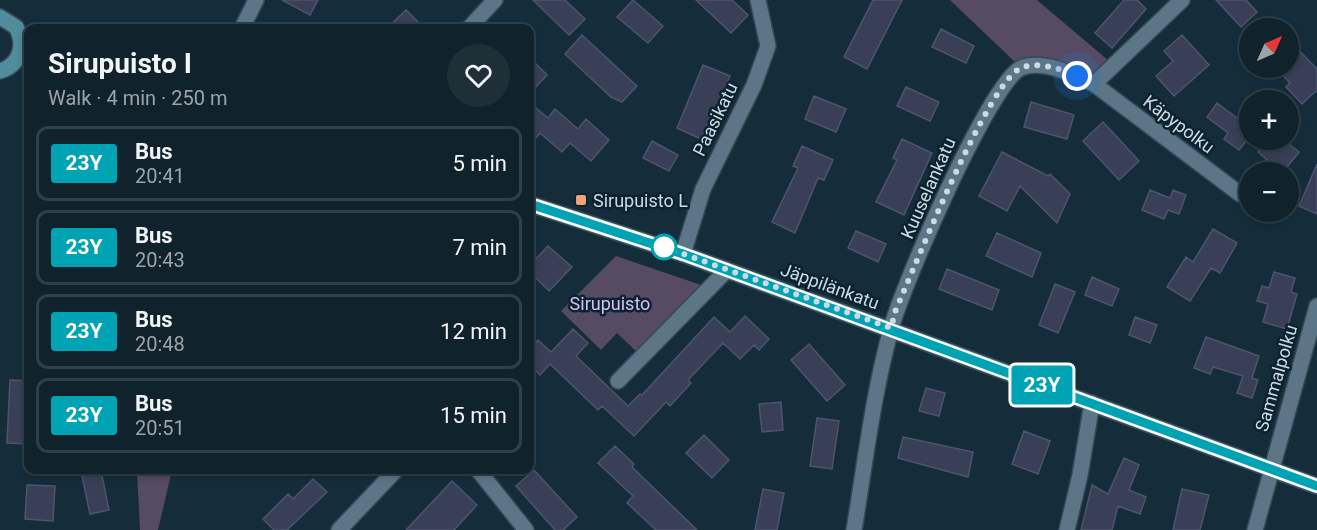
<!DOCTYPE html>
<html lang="en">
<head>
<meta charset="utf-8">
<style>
  :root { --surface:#10222c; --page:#1e2f38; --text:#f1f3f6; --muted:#9ca4a9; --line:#303f48 }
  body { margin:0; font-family:Roboto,sans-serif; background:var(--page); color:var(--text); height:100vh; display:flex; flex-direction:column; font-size:22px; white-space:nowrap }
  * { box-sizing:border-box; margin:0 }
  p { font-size:20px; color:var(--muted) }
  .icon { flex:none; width:33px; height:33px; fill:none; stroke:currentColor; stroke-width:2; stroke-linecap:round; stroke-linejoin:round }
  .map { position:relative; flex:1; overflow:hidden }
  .details { position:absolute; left:24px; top:24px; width:510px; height:450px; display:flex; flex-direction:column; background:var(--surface); border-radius:12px; box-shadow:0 3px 9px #0003,0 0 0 2px var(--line) }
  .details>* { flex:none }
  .badge { padding:0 12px; border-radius:4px; font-size:21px; line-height:39px }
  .needle { width:39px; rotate:45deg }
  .tools { position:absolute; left:1239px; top:18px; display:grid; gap:12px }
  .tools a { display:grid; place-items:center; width:60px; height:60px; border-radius:50%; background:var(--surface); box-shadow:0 3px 9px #0003,0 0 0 2px var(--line); font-size:30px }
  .you { position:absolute; width:30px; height:30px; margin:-15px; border:4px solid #fff; border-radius:50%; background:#1a73e8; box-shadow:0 0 0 9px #1a73e833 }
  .map>.badge { position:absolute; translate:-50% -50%; box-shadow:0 0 0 3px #fff }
  .round { display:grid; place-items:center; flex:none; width:63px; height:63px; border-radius:32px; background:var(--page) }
  .head { display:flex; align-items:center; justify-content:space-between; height:102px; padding:0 24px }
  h1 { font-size:28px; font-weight:700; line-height:45px }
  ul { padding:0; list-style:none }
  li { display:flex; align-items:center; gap:18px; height:75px; margin:0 12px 9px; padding:0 12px; border:3px solid var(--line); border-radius:12px }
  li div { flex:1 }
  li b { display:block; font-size:22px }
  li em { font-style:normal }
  li .badge { min-width:66px; font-weight:700; text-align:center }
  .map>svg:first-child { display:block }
  .green { fill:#564b62 }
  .building { fill:#393f56; stroke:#4d546b; stroke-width:1.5 }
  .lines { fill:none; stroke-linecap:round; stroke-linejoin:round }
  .street-casing { stroke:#354854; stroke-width:18 }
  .secondary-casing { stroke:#354854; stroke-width:18 }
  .street { stroke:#5d7687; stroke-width:15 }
  .secondary { stroke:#508c9c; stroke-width:15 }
  .line-casing { stroke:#fff; stroke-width:14 }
  .line { stroke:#00a3b4; stroke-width:9 }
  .walk { stroke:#ccdae3; stroke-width:6; stroke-dasharray:0 10.8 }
  .poi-dot { fill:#f0a378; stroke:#0b2331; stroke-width:2 }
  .stop-dot { fill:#fff; stroke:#00a3b4; stroke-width:3 }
  .labels { text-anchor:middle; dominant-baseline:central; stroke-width:5; stroke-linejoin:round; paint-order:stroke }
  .street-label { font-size:18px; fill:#ccdae3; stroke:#0b2331 }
  .poi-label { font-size:18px; fill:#ccdae3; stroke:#0b2331; text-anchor:start }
  .park-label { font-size:18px; fill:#d8c0f3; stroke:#0b2331 }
</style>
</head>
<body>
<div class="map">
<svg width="1317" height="530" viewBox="0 0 1317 530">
  <rect width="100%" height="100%" fill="#152d3b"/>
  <path class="green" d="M950,0H1037L1109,61L1093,78L1060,63L1015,62Z
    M616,256L704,286L638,353L617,333L601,350L561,311Z
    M137,470H172L158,530H140Z"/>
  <path class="building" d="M282,0H318L310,15Z
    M533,0H565L585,19L569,35Z
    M633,0L663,26L648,43L617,17Z
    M696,0H732L748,15L731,33Z
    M873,0H902L867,69L844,57Z
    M1124,0H1137L1146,9L1112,48L1095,33Z
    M1216,0H1246L1257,12L1241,27Z
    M406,10L424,28H387Z
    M941,29L974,46L966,63L932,47Z
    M582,35L637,86L622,102L611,97L565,54Z
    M1182,35L1209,65L1174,96L1156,76L1173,61L1164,51Z
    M1288,39L1317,69V90L1302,104L1286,87L1290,83L1276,68H1288Z
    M530,58L547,75L530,93Z
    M703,65L730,76L701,139L677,128Z
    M906,87L939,102L930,121L897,106Z
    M814,96L846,109L836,132L805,119Z
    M1031,102L1074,115L1067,139L1024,127Z
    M530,103L548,118L555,109L578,129L586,119L609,140L591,161L570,143L562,152L540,133L530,145Z
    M1217,103L1237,118L1239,115L1250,123V136L1239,150L1224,139L1228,133L1207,117Z
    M1103,122L1139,161L1119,180L1083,141Z
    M902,139L932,153L904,215L876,202L897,160L893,158Z
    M1268,140H1284L1299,152L1283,172H1260L1268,161L1258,152Z
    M652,141L678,155L669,171L643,158Z
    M802,146L833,160L824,180L818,178L795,233L772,222L798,168L793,166Z
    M1002,152L1048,176L1050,174L1070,194L1057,223L1020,186L1007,211L979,196Z
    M1317,164V214L1299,206Z
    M1150,190L1170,198L1173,190L1186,195L1179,214L1168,210L1164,219L1142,210Z
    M1213,229L1237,243L1220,273L1211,268L1190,301L1167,287L1186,257L1193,262Z
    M856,231L886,244L878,262L848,248Z
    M997,233L1041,253L1032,277L986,256Z
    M548,246L572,267L549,291L530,272V265Z
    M947,269L999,290L992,310L939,289Z
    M1274,272L1295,278L1291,292L1297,294L1287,329L1263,322L1268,304L1257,301L1262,286L1269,288Z
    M1092,277L1119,289L1112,306L1085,295Z
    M1055,284L1075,292L1058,333L1039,325Z
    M745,316L769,339L759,350L754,345L740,359L723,343L688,380L691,383L670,406L666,402L634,436L602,406L598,410L550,364L540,375L530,365V349L538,340L551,352L573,329L588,343L576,356L628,406L640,394L642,395L714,317L730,332Z
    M1135,317L1157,325L1150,343L1129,335Z
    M1206,337L1259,356L1252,378L1258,380L1252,398L1237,393L1243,376L1213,367L1210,374L1194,368Z
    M809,344L845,385L827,401L791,360Z
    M10,380L28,381V444L7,443Z
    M926,388L945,393L939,416L919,411Z
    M781,402L783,430L762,432L759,404Z
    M817,418L839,421L832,469L810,466Z
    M1024,431L1050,441L1038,474L1012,464Z
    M704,435L729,460L712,478L686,453Z
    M903,437L973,452L968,477L898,458Z
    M615,446L634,464L632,467L697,530H656L627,503L633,496L598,463Z
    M1124,458L1139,465L1129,490L1146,497L1140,514L1118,506L1112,530H1081L1092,485L1108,494Z
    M534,470L577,517L563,530H555L516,486Z
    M101,471L109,510L90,514L82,476Z
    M313,479L327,492L287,530H274L263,519L288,494L293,499Z
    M452,481L477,505L454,530H406Z
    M27,485L55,486L53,521L25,519Z
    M763,489L784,493L777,530H755Z
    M1182,489L1209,495L1200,530H1173Z"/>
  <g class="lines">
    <g class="street-casing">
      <path id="street" d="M242,28L256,0
        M469,28L495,0
        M1094,84L1240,194
        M683,254L703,189L754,85L768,46L758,0
        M618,381L727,270
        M478,470L526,530
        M339,530L396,470
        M854,530C865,464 873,394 891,329C901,289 990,82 1021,68C1043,59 1075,75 1094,84L1182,0
        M1067,530L1080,475L1092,403
        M1255,530L1317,306"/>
    </g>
    <g class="secondary-casing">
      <path id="secondary" d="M0,17L16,27C26,45 20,65 0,71
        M530,204L683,254L1317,486"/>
    </g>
    <use href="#street" class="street"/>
    <use href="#secondary" class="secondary"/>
  </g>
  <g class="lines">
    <g class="line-casing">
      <path id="line" d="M530,204L683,254L1317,486"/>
    </g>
    <use href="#line" class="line"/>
    <path class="walk" d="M664,247L891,328L896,309C914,270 990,76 1023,67C1040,62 1061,69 1077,76"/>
  </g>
  <rect class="poi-dot" x="575" y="194" width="12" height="12" rx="3"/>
  <circle class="stop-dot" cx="664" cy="247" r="12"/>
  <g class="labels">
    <g class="street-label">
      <text transform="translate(715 119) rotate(-64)">Paasikatu</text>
      <text transform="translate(1179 124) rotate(37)">Käpypolku</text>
      <text transform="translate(928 188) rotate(-66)">Kuuselankatu</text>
      <text transform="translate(830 286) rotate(20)">Jäppilänkatu</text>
      <text transform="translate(1276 378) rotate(-74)">Sammalpolku</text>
    </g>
    <g class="poi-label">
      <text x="593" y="200">Sirupuisto L</text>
    </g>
    <g class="park-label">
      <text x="610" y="303">Sirupuisto</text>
    </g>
  </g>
</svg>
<div class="tools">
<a><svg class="needle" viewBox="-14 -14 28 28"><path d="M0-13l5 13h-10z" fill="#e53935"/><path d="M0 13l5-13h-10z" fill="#9ca4a9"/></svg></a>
<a>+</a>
<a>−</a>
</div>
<div class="you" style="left:1077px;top:76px"></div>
<b class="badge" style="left:1042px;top:385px;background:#00a3b4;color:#fff">23Y</b>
<section class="details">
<div class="head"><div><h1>Sirupuisto I</h1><p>Walk · 4 min · 250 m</p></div><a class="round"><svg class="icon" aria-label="heart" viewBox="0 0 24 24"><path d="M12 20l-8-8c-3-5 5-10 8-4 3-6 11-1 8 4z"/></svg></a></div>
<ul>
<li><span class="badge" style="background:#00a3b4;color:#fff">23Y</span><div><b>Bus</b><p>20:41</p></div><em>5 min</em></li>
<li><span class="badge" style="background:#00a3b4;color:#fff">23Y</span><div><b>Bus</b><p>20:43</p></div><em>7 min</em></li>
<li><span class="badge" style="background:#00a3b4;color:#fff">23Y</span><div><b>Bus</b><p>20:48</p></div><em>12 min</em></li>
<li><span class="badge" style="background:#00a3b4;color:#fff">23Y</span><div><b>Bus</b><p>20:51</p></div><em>15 min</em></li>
</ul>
</section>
</div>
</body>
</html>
